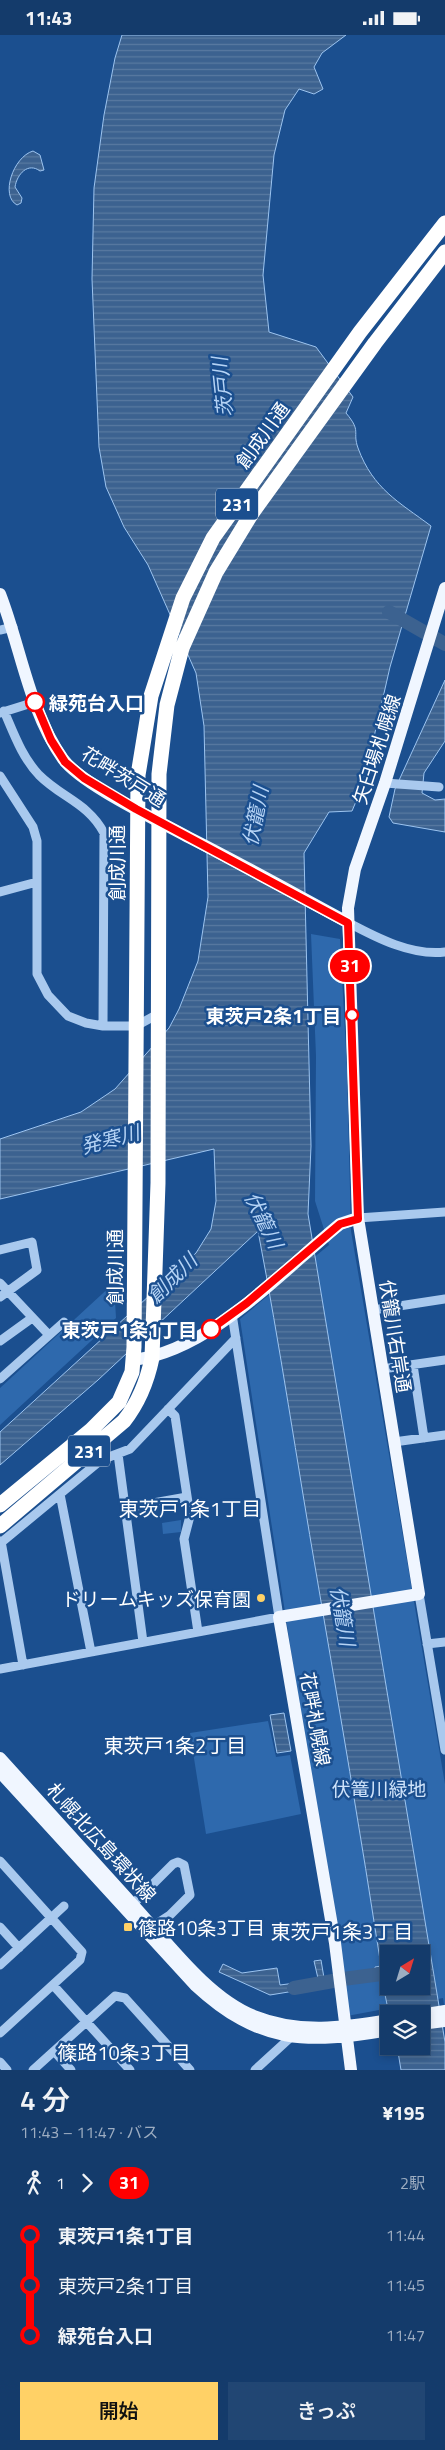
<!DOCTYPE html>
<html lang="ja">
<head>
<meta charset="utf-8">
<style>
  :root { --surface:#143b6b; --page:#214673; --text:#f1f3f6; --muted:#9dadc1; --line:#33557e; --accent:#ffd166 }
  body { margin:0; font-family:"Titillium Web","Noto Sans JP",sans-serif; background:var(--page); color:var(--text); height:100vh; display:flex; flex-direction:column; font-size:19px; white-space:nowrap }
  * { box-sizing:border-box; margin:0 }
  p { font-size:16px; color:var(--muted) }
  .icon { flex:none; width:28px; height:28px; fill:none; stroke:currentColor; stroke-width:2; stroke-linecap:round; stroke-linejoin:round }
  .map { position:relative; height:2035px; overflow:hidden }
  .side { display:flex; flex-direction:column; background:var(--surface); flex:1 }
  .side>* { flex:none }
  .badge { padding:0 10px; border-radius:16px; font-size:18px; line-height:32px }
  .needle { width:32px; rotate:38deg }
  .tools { position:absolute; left:380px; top:1910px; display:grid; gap:10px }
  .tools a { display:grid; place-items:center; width:50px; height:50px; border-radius:0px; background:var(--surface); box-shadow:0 2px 8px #0003,0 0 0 1px var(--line); font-size:25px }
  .map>.badge { position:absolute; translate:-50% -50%; box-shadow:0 0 0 2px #fff }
  .legs { display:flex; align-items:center; gap:8px; height:55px; padding:0 20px; font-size:16px }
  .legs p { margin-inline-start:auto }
  .overview { display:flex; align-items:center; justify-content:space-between; height:85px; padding:0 20px }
  h1 { font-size:28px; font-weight:600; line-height:38px }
  .cta { display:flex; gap:10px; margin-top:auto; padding:10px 20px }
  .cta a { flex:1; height:58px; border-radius:0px; background:var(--accent); color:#111; font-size:20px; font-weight:600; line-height:58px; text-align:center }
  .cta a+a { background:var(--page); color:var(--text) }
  ul { padding:0 20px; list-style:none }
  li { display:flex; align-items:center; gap:18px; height:50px; font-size:19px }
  li i { display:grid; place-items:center; width:8px; height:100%; margin:0 6px; background:currentColor }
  li i::after { content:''; width:12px; height:12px; margin:-6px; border:4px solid; border-radius:50%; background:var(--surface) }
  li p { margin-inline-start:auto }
  li:first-child i { background:linear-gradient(#0000 50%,currentColor 0) }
  li:last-child i { background:linear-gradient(currentColor 50%,#0000 0) }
  .status { display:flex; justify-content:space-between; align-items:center; height:35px; padding:0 25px; background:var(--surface); direction:ltr }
  .status svg { height:14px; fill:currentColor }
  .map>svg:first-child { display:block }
  .park { fill:#2e69ad; fill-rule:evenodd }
  .water { fill:url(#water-rules); stroke:#9cc4f0; fill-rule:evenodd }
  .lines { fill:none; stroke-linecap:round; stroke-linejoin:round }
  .river { stroke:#3c6290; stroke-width:14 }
  .minor { stroke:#a9c9ee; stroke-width:9 }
  .major { stroke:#f0f6ff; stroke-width:12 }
  .highway { stroke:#fff; stroke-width:15 }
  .line-1-casing { stroke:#fff; stroke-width:11 }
  .line-1 { stroke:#f00; stroke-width:8 }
  .stop-1-dot { fill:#fff; stroke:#f00; stroke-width:2.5 }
  .poi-dot { fill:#ffd166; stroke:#1b4f8f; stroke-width:2 }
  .labels { text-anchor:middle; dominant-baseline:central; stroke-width:5; stroke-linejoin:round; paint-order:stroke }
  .shield { fill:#1b4f8f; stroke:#bbcadd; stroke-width:1 }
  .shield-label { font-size:18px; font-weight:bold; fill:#fff }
  .street-label { font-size:19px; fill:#fff; stroke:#1b4f8f }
  .stop-label { font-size:19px; font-weight:bold; fill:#fff; stroke:#1b4f8f; text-anchor:end }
  .poi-label { font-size:19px; fill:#fff; stroke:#1b4f8f; text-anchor:end }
  .park-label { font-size:19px; fill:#cfe3fa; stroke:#1b4f8f }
  .water-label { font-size:20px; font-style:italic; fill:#b5d3f5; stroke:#1b4f8f }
  .neighbourhood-label { font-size:20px; fill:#fff; stroke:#1b4f8f }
</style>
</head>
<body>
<div class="status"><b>11:43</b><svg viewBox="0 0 49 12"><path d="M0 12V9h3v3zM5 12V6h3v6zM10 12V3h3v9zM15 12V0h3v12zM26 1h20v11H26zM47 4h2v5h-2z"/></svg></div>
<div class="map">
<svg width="445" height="2035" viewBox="0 0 445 2035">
  <defs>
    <pattern id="water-rules" width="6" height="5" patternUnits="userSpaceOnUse" patternTransform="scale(1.25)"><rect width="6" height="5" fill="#3c6290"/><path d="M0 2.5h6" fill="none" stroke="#597aa1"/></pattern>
  </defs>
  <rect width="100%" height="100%" fill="#1b4f8f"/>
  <path class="park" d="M311,899L340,904L347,1034L351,1196L445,1749V1976L443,1963L347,1981L240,1284L329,1210L315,1166L316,1021ZM389,1919H421V1951H389Z
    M114,1248L116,1283L0,1390V1353Z
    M181,1485V1497L163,1499L162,1488Z
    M268,1686L276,1722L290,1720L301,1779L206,1799L190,1698Z"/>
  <path class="water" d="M122,0H346L322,18L314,32L323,54L314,59L299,54L285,75L274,120L263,240L269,297L316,312L353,362L346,378C362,397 352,396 358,413C373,454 399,467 431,491L390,632L363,750L352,776L329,777L304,818L311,1111L308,1179L445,2007V2035H401L397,2011H421V1979H389L382,1945L373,1943L372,1935H375V1932L381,1931C361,1801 339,1672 317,1543C297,1427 280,1311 258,1196L98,1345L0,1430V1397L196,1218L211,1194L216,1166L214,1114L0,1164V1104L81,1077L115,1054L169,993L179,974L198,926L208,862L204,691L196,638L148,530L124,492L106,452L99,412L92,244L94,153L104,80L115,23ZM389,1919H421V1951H389Z
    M33,116L40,120L44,135L40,136C28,127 17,139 15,152L22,163L21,168L17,170C0,161 13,122 33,116Z
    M445,645V706L424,738L422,758L435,765L445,764V797L393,788L389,782L395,754Z
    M284,1678L291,1716L277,1718L270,1680Z
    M321,1925L324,1943H329L330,1950L320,1952L314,1926Z
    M223,1929L242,1938L277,1933L280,1950L311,1946L313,1953L270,1960L219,1937Z
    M358,1938L359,1945L344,1947L343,1940Z"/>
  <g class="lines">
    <path class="river" d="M389,577L445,609
      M343,1944L389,1938
      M294,1953L333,1946"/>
    <path class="minor" d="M0,595L13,592
      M4,676C14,699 22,722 39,740C62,763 88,768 104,798L103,991
      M0,678L35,667
      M0,741L33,792L37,806V939L48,960L68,981L86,988L103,991H136L158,979
      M385,748L439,752
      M0,857L37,847
      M349,888C377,903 412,921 445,917
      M358,1183L445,1177
      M0,1215L32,1207L37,1235L0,1262
      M0,1248L49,1300
      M373,1275L445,1264
      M0,1306L32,1283
      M413,1330L424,1403
      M382,1334L445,1325
      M0,1344L64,1287
      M168,1374L175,1381L190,1481L184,1504L198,1597
      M394,1407L445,1400
      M118,1419L143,1607
      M60,1459L91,1617
      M125,1473L187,1462
      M0,1506H3L101,1425L130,1414L236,1303
      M1,1506L23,1630
      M419,1559L445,1715
      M427,1609L445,1607
      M0,1634L279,1582L232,1279
      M0,1826L82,1917L80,1925L0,1998
      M133,1869L173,1829L178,1827L184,1830L190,1860L170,1880L153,1891
      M0,1892L19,1913
      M0,1930L64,1871
      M53,1950L130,2035
      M54,2016L71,2035
      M0,2027L7,2035
      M33,2035L115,1961L125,1963L190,2035
      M255,2035L291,2002"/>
    <path class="major" d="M0,559C21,613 29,676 63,724C81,749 159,786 188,802C242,829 295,859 349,888
      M133,1325C210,1316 281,1237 340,1189L358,1183
      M0,1723C45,1772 90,1822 135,1872C168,1908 208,1963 254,1981C299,1999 343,1993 389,1985
      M0,1737L195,1950C260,2010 307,2009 389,1995
      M421,1980L445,1976
      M421,1989L445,1986
      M351,2035L335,1908L279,1582L419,1559L358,1183L348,873L355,834L385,748L445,553"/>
    <path class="highway" d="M0,1470L91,1395L119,1367L132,1337L134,1312L138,740L151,661L183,563L213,503L360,297L445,188
      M0,1491L124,1386C139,1367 147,1347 152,1323L158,1148L159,739L167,670L182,613L216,537L252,478L375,308L445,217"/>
  </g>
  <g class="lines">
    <g class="line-1-casing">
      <path id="line-1" d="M35,667L51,705L65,727L84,743L136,774L348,888L358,1184L340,1189L247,1268L211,1294"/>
    </g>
    <use href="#line-1" class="line-1"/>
  </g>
  <g class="stop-1-dot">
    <circle cx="35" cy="667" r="9"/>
    <circle cx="352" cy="980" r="6"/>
    <circle cx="211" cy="1294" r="9"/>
  </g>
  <g class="poi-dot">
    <circle cx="261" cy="1563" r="5"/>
    <rect x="123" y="1887" width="10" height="10" rx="2.5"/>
  </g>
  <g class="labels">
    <g class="shield">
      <rect x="216" y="453.5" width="42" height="31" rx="4"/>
      <rect x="68" y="1400.5" width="42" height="31" rx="4"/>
    </g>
    <g class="shield-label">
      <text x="237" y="469">231</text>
      <text x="89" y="1416">231</text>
    </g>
    <g class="street-label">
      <text transform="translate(262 400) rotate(-54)">創成川通</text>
      <text transform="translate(376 714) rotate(-72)">矢臼場札幌線</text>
      <text transform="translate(124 741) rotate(32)">花畔茨戸通</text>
      <text transform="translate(116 828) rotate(-90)">創成川通</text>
      <text transform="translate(114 1232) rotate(-90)">創成川通</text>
      <text transform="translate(396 1301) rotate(81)">伏籠川右岸通</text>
      <text transform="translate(316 1684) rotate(80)">花畔札幌線</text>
      <text transform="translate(102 1807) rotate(48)">札幌北広島環状線</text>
    </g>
    <g class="stop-label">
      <text x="49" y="667" text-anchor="start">緑苑台入口</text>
      <text x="341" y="980">東茨戸2条1丁目</text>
      <text x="197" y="1294">東茨戸1条1丁目</text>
    </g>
    <g class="poi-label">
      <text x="251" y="1563">ドリームキッズ保育園</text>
      <text x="138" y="1892" text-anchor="start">篠路10条3丁目</text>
    </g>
    <g class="park-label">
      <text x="379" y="1753">伏篭川緑地</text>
    </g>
    <g class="water-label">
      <text transform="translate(222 352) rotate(-96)">茨戸川</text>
      <text transform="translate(255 781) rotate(-79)">伏籠川</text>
      <text transform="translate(110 1104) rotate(-15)">発寒川</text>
      <text transform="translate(264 1185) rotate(64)">伏籠川</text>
      <text transform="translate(172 1243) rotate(-45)">創成川</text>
      <text transform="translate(343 1581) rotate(80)">伏籠川</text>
    </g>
    <g class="neighbourhood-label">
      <text x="190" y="1473">東茨戸1条1丁目</text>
      <text x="175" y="1710">東茨戸1条2丁目</text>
      <text x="342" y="1896">東茨戸1条3丁目</text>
      <text x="124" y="2017">篠路10条3丁目</text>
    </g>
  </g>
</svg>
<div class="tools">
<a><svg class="needle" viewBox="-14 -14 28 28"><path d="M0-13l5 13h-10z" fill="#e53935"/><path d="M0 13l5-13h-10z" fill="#9dadc1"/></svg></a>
<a><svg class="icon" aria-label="layers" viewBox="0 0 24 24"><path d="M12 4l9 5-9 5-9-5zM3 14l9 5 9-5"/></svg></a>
</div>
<b class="badge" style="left:350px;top:931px;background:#f00;color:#fff">31</b>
</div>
<section class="side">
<div class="overview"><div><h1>4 分</h1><p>11:43 – 11:47 · バス</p></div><b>¥195</b></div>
<div class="legs"><svg class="icon" aria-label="walk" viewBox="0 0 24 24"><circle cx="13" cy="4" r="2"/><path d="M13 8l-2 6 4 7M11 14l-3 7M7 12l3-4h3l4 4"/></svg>1<svg class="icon" aria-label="forward" viewBox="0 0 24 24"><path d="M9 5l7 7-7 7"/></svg><b class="badge" style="background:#f00;color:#fff">31</b><p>2駅</p></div>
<ul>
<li><i style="color:#f00"></i><b>東茨戸1条1丁目</b><p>11:44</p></li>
<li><i style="color:#f00"></i><span>東茨戸2条1丁目</span><p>11:45</p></li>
<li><i style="color:#f00"></i><b>緑苑台入口</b><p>11:47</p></li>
</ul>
<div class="cta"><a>開始</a><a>きっぷ</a></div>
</section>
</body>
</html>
